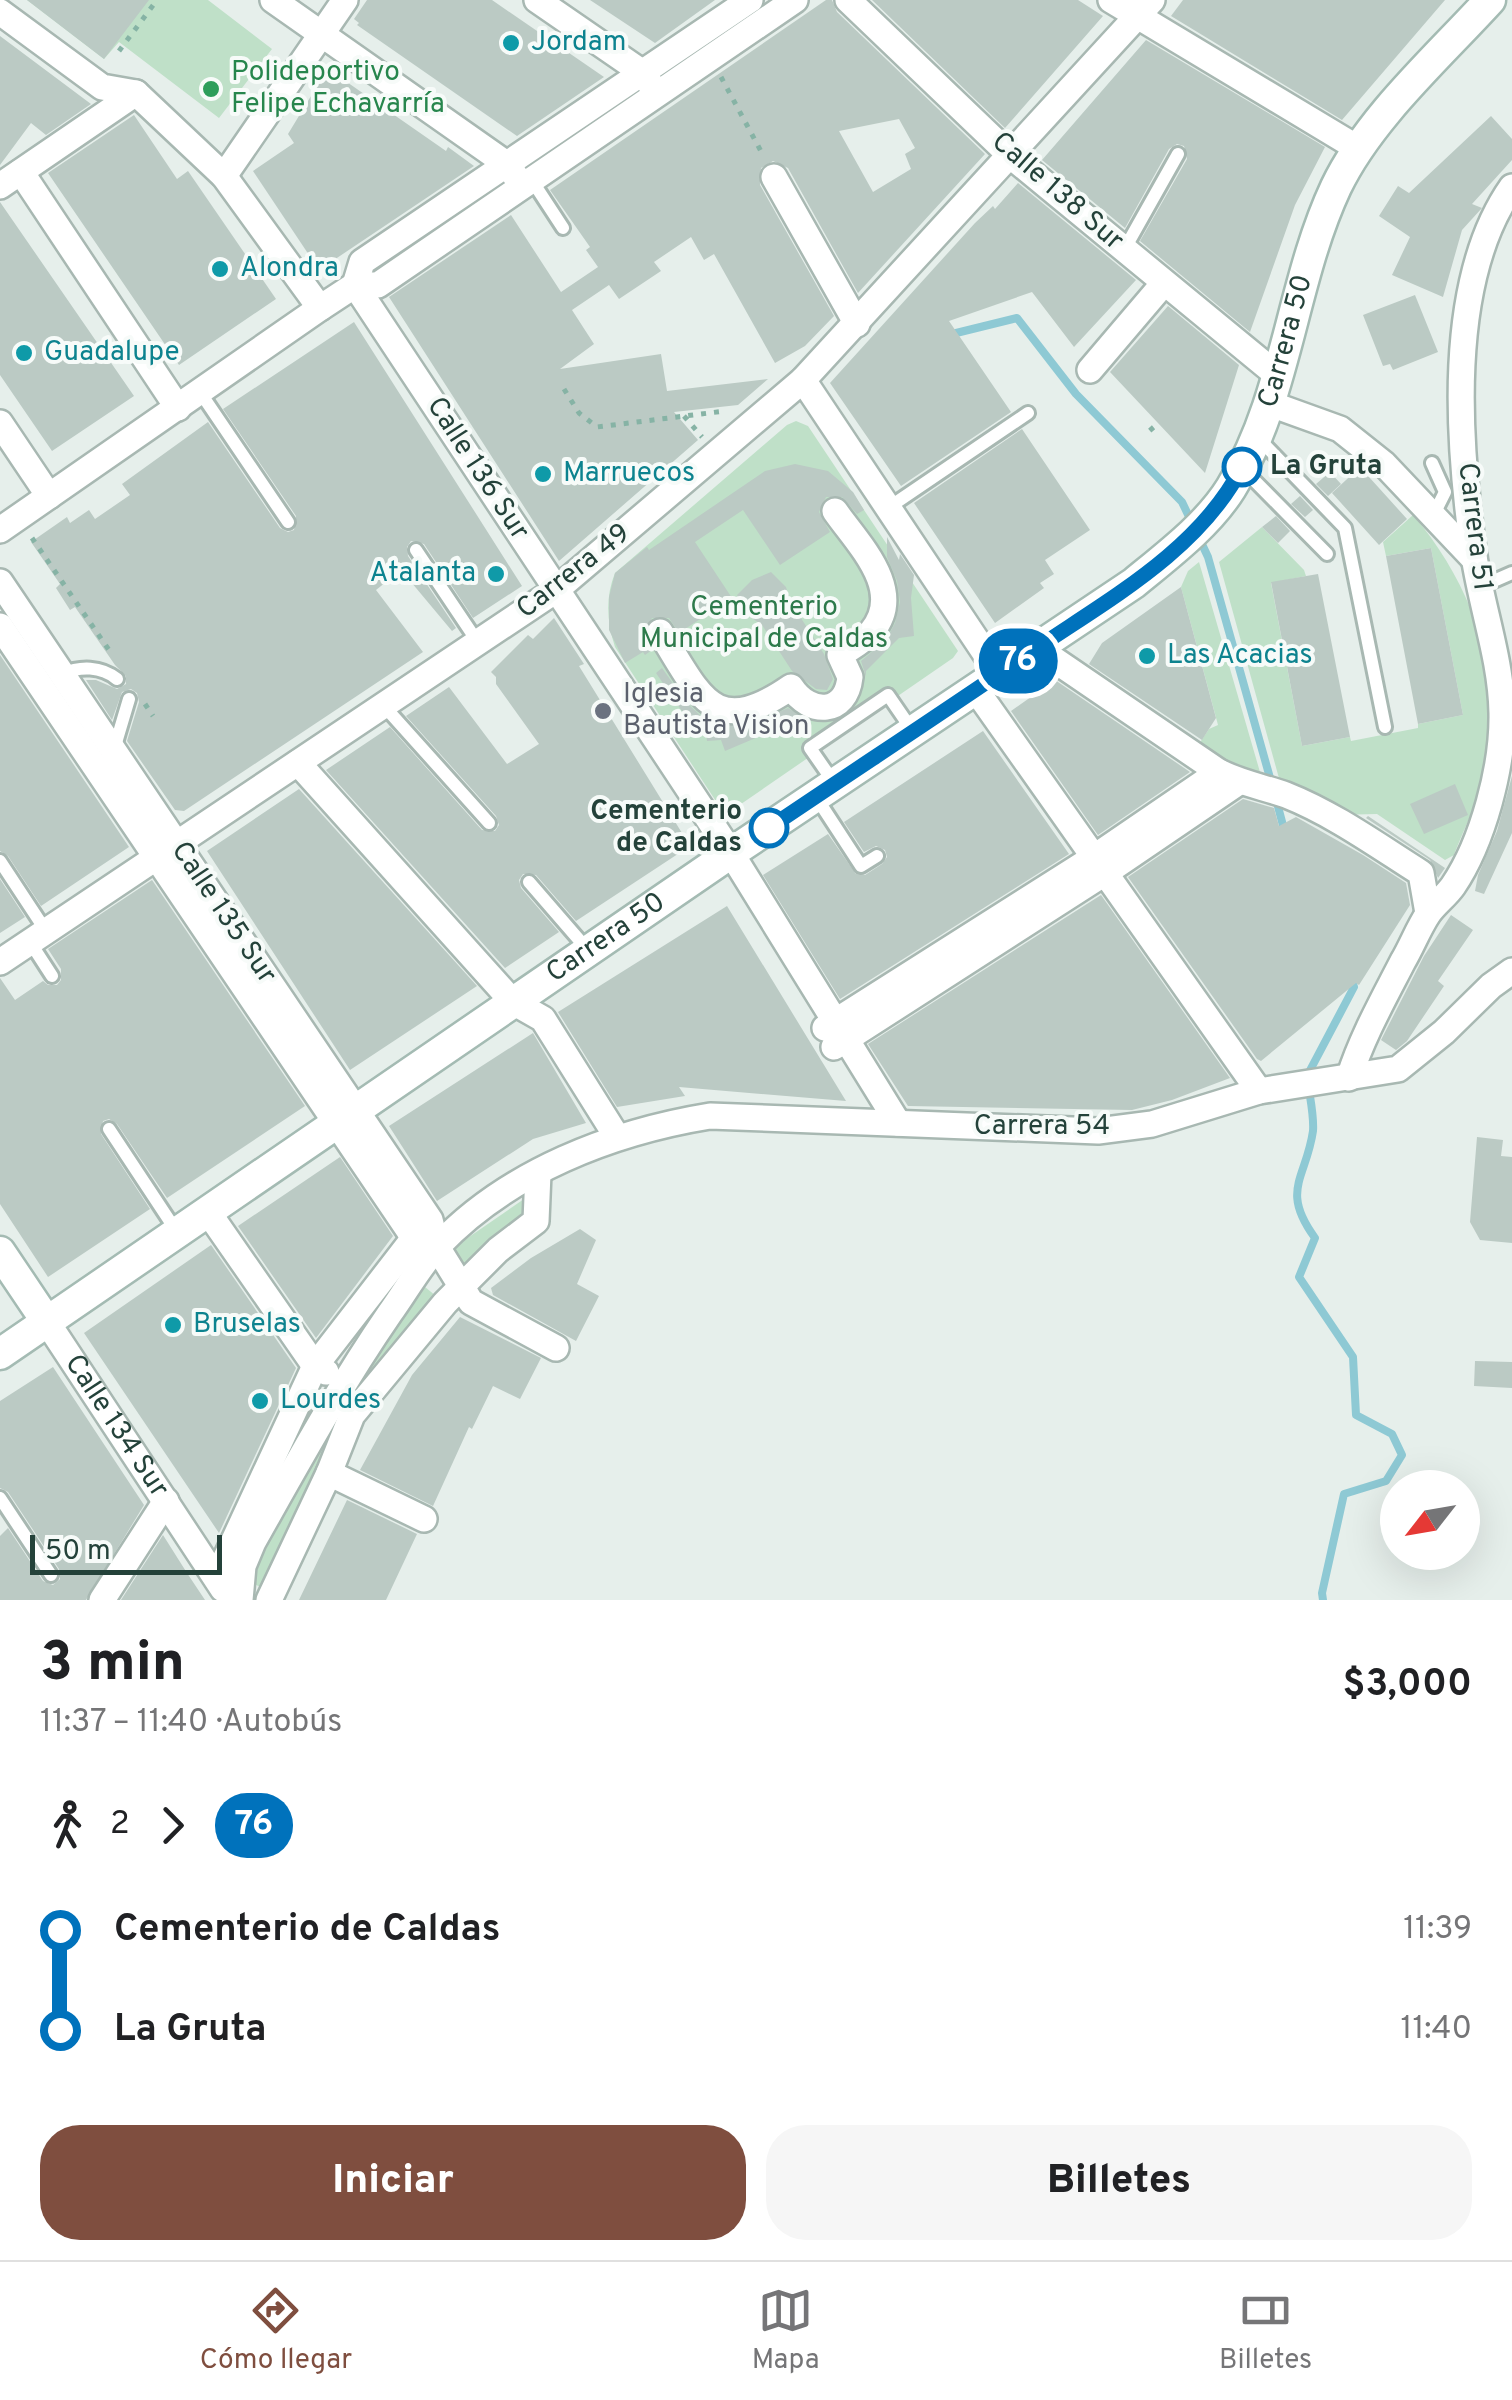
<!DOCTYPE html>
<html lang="es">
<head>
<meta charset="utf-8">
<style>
  :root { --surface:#fff; --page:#f6f6f6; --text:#202124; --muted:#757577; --line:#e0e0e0; --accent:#7f4e3f }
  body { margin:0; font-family:Overpass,sans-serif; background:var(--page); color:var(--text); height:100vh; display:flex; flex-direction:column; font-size:38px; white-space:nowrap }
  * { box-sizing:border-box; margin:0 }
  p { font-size:32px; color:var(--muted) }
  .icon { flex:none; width:55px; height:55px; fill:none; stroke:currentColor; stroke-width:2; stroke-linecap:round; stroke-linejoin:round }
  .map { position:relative; height:1600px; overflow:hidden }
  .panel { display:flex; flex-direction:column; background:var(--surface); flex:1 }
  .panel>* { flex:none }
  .badge { padding:0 20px; border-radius:32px; font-size:35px; line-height:65px }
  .needle { width:65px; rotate:239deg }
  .buttons { position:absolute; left:1380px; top:1470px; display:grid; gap:20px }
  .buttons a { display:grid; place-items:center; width:100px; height:100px; border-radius:50%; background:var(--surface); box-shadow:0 10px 40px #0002; font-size:50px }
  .scale { position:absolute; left:30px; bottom:25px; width:192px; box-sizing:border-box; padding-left:10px; border:5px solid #24423a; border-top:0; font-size:28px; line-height:35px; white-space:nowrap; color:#24423a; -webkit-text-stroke:8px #f7fbf9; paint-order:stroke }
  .map>.badge { position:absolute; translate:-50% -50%; box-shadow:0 0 0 5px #fff }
  .legs { display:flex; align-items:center; gap:15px; height:110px; padding:0 40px; font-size:32px }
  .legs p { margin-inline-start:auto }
  .head { display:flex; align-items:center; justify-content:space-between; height:170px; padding:0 40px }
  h1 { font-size:55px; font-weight:800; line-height:75px }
  .action { display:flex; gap:20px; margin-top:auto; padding:20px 40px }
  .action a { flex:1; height:115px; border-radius:40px; background:var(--accent); color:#fff; font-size:40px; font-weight:800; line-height:115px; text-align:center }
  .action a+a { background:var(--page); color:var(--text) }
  ul { padding:0 40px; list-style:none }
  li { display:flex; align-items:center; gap:35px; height:100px; font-size:38px }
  li i { display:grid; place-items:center; width:15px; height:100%; margin:0 12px; background:currentColor }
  li i::after { content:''; width:25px; height:25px; margin:-12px; border:8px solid; border-radius:50%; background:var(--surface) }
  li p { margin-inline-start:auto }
  li:first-child i { background:linear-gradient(#0000 50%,currentColor 0) }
  li:last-child i { background:linear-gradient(currentColor 50%,#0000 0) }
  .tab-bar { display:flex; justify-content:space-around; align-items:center; height:140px; border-top:2px solid var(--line); background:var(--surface); font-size:28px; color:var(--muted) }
  .tab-bar a { display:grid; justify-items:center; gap:5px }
  .tab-bar .current { color:var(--accent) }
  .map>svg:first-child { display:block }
  .green { fill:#bfe0c8 }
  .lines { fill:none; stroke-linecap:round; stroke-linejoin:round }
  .stream { stroke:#8ec9d4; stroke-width:8 }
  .building { fill:#bbcac4; fill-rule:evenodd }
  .lane-casing { stroke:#a8b8b2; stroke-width:18 }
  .street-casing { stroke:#a8b8b2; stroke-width:30 }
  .secondary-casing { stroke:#a4bbb3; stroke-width:35 }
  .path { stroke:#86b3a5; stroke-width:5; stroke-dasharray:5 8; stroke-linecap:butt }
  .lane { stroke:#fff; stroke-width:12 }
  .street { stroke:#fff; stroke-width:25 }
  .secondary { stroke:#fff; stroke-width:30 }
  .line-1-casing { stroke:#fff; stroke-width:22 }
  .line-1 { stroke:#0072bc; stroke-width:15 }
  .culture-dot { fill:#0f9aa8; stroke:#f7fbf9; stroke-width:4 }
  .leisure-dot { fill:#2e9e5b; stroke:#f7fbf9; stroke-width:4 }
  .stop-1-dot { fill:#fff; stroke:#0072bc; stroke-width:5 }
  .worship-dot { fill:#6b7280; stroke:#f7fbf9; stroke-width:4 }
  .labels { text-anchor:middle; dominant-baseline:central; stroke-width:8; stroke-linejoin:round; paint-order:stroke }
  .culture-label { font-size:28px; fill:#0d838f; stroke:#f7fbf9; text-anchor:start }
  .leisure-label { font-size:28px; fill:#27864d; stroke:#f7fbf9; text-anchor:start }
  .street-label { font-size:28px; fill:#24423a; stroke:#f7fbf9 }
  .stop-label { font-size:28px; font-weight:bold; fill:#24423a; stroke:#f7fbf9; text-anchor:start }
  .park-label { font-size:28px; fill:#2d7a4b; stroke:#f7fbf9 }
  .worship-label { font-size:28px; fill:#5b616d; stroke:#f7fbf9; text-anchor:start }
</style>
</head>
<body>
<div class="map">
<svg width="1512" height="1600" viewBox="0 0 1512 1600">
  <rect width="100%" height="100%" fill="#e6efeb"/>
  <path class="green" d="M27,0H208L272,49L219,118L119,42L104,59Z
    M796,421L808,426L958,651L953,658L725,815L615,647C607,622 605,598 615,573L787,425Z
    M1413,515C1469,580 1501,665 1491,752C1488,780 1465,826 1454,855L1445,860L1377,814L1336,815L1282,789L1219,562L1262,527L1304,570L1306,576L1271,583L1302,746L1350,737L1351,741L1418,728V724L1463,715L1431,548L1386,556L1383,542Z
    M1199,562L1262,779L1199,744L1209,729L1218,725L1181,587L1188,571Z
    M524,1199L528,1205L524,1217L467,1267L453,1248Z
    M425,1287L436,1296L367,1390L356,1383L419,1290Z
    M338,1424L262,1588L247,1580L320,1438Z"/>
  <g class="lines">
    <path class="stream" d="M948,335L1017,318L1076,394L1182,502L1192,523
      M1200,540L1208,557L1272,785
      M1276,799L1285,833
      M1307,1076L1354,987L1351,977
      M1309,1090C1311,1103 1314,1118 1313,1131C1306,1179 1280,1190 1315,1238L1299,1277L1353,1357L1356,1415L1392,1434L1402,1455L1386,1481L1344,1494L1322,1593L1323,1600"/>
  </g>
  <path class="building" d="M27,0H149L104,59Z
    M367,0H492L604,77L517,136L357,25L359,23L354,19Z
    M590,0H715L655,43Z
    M826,0H832L837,12L985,154L858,293L788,168L773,161L761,168L760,185L834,316L805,346L775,363L714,254L704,260L691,237L654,262L661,271L619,299L609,285L572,310L594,344L560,369L661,354L667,391L768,379L738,405L674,412L698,440L559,561L389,297L511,215L561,292L598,267L586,250L590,247L550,190ZM899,119L915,148L905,154L911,169L873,192L839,131Z
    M872,0H1078L1103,16L1005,128Z
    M1183,0H1445L1342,120L1171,16Z
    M0,36L91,104L46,135L31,123L0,165Z
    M1146,40L1325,147L1295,205L1250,332L1140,241L1187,159L1184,146L1177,144L1169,149L1125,228L1042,160Z
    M331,63L348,75L344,80L446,151L448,147L474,166L319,270L253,171L294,143L288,134Z
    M134,115L177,179L188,171L276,299L179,365L48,173Z
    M1491,116L1512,139V160L1472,204L1482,208L1462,230L1443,297L1392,275L1410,237L1379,216L1398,186L1409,193Z
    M1018,183L1136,280L1074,347L1032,292L949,321L1011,412L901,486L830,383L975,223L993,206L995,209Z
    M0,202L134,396L52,451L0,375Z
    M1415,295L1438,352L1393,370L1390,364L1383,366L1363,315Z
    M1168,306L1239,365L1205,473L1110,372Z
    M354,322L522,586L473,618L424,544L411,541L407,547L408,556L456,628L452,631L401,570L376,590L423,652L184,811L175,810L127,741L139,702L137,693L131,689L122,692L112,720L86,680H96L117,689L126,684V676L115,665L75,607L70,610L56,588L60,584L31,542L67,517L70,523L89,510L95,519L130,495L122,484L208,422L280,528L288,532L294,530L296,516L223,409Z
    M1022,429L1090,530L1045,560L1054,574L1040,583L1044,588L995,623L914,503Z
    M795,464L828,471L853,492L864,510L857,514L842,497H826L819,512L830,532L780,565L743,510L695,542L732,598L679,633L669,618H652L644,631L652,650L645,655L643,652L625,663L609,630V597L615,573L647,547L649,550L765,471Z
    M1360,467L1407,519L1379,545L1332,493Z
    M1330,472L1341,484L1328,496L1316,484Z
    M1300,496L1313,510L1305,517L1291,504Z
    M1276,516L1290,531L1278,543L1262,527Z
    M887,537L899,560L900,554L914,575L911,598L914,636L899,638L866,671V677L861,661L886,640L895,623L900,602L897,581L887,557Z
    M1431,548L1463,715L1418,724L1386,556Z
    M771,572L786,587L790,601L824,654L833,679L827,690L816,689L792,671L762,625L746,614L737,595L752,580Z
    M1318,574L1350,737L1302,746L1271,582Z
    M1181,587L1216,718L1202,740L1089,664L1102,643Z
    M554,618L584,664L579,666L690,846L576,921L536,875L523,874L519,880L521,888L559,932L505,968L326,770L390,727L482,830L495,831L499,825L496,816L406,716L449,687L507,764L539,744L496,684V677L491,672L528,635L533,639Z
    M0,655L129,847L41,906L8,856L0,851Z
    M662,668L687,703L701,716L719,725H749L788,708L809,721L799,719L777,728L782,729L781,735L758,737L725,751L721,740L707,741L706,731L686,717L656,673Z
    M1055,680L1190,772L1098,835L1011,711Z
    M983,731L1069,854L840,999L763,875L828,834L856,874L865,875L882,864L887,857L885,850L876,846L864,852L844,822Z
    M1512,776V833L1484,894L1475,891L1478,875L1497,831Z
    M1455,784L1468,815L1424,834L1410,804Z
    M299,789L477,986L350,1070L207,851Z
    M1243,799L1274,808L1279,826L1296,817L1363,855L1406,883L1410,905L1359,985L1356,983L1261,1061L1257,1059L1128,877Z
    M1368,816L1445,868L1438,878L1430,860L1366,818Z
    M0,879L25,917L0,933Z
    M152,880L305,1106L167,1198L117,1124L109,1119L103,1121L101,1134L150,1209L48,1277L0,1204V978L15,1000L43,981L48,985H57L61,980V969L48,949Z
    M1101,895L1230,1078L1172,1100L1132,1110L908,1106L868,1044Z
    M727,906L846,1101L679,1087L685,1096L617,1107L558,1012Z
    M1451,915L1473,930L1438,981L1444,986L1407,1041L1396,1050L1381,1040L1424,956Z
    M533,1033L586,1123L533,1139L437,1201L389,1126Z
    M1477,1137L1503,1140L1501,1156L1512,1157V1243L1480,1240L1470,1222Z
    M340,1157L393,1236L316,1338L238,1226Z
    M580,1229L596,1240L577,1284L599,1296L576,1341L493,1295L491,1288L531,1258Z
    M211,1245L296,1368L219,1533L84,1333Z
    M460,1317L541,1358L520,1399L493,1386L472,1429L469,1427L433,1506L360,1470L412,1375Z
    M1475,1361L1512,1362V1388L1474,1386Z
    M53,1367L144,1505L86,1600H0V1536L8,1528L43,1581L53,1585L60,1579L59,1569L8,1492L0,1488V1401Z
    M347,1500L417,1534L386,1600H299Z
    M163,1535L187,1573L205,1600H121Z"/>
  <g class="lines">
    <g class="lane-casing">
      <path id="lane" d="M531,179L563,228
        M1124,250L1178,154
        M200,392L288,522
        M1258,438L1345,528L1385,727
        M1432,463L1445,492L1433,516
        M1243,469L1327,554
        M888,508L1028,413
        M416,550L479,644
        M1480,587L1512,573
        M62,674C80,666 101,666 117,679
        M384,706L489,823
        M115,746L129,699
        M835,784L810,748L888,695L912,730
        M816,797L861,866L877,856
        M0,861L46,931
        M529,882L587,949
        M30,942L52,976
        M109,1129L177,1232
        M0,1498L51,1575"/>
    </g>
    <g class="street-casing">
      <g id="street">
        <path d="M273,0L508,165L516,177"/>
        <path d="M537,0L643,73L651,85"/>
        <path d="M848,0L1011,156L1276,374"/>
        <path d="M1111,0L1359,149"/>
        <path d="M0,12L102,87L136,93L224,176L320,308"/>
        <path d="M21,172L178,408"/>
        <path d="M224,176L345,0"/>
        <path d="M774,177L857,324"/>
        <path d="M0,186L136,93"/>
        <path d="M355,285L731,853L898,1123"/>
        <path d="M355,285L362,262L750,0"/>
        <path d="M1090,370L1164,283"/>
        <path d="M803,380L999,674"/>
        <path d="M1268,403L1340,429L1384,464L1474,559"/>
        <path d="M0,423L49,496"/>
        <path d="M0,530L320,308L355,285H378L795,0"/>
        <path d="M0,582L430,1220L437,1247L471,1302L556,1348"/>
        <path d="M0,626L414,1238L437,1247"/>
        <path d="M660,632C700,695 713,741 791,687C810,716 846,715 850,677L840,655C850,648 864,641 872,631C906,590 858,544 835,511"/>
        <path d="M1037,648L1219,772C1241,783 1263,787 1286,795C1334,814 1378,846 1421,873L1428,913"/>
        <path d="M976,690L1259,1091"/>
        <path d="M298,763L513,1002L543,1019L617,1137"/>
        <path d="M0,962L556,590L803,380L1152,0"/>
        <path d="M825,1028L1093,858L1219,772"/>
        <path d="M834,1047L1114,867L1239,782"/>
        <path d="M1349,1078C1362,1037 1383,1000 1403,961C1412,946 1418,929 1428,914C1435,904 1446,896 1453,886C1483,842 1503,766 1502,713C1501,659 1482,609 1474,556C1458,445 1445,282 1512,187"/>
        <path d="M208,1212L315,1366L326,1372"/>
        <path id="s1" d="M47,1322L223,1589"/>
        <path d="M329,1473L424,1519"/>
        <path d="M217,1577L315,1366L414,1238"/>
        <path d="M102,1600L166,1501"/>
        <path d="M240,1600L243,1566L253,1542C297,1464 339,1387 390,1313C406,1291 420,1265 439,1245C508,1172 612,1132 710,1116L1098,1131L1152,1124L1259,1091L1398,1069L1444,1032L1491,986L1512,971"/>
        <path d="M269,1600L329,1473L352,1415L445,1303L498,1250L536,1221L538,1173"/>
      </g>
    </g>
    <g class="secondary-casing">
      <g id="secondary">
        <path d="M0,1252L47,1322"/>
        <path id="s2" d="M0,1354L731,853L1134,583C1168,555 1208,525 1231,488C1287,397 1291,283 1336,187C1369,118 1439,56 1490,0"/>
      </g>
    </g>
    <path class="path" d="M119,51L157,0
      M721,77L763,155
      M564,389L579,413L597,427L725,411
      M684,416L702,437
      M1150,427L1156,434
      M32,538L111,653
      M145,704L153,716"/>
    <use href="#lane" class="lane"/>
    <use href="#street" class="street"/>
    <use href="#secondary" class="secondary"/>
  </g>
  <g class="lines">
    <g class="line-1-casing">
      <path id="line-1" d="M769,828C858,768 948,709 1037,648C1111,598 1200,549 1242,467"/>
    </g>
    <use href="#line-1" class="line-1"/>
  </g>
  <g class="culture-dot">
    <circle cx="511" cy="43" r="10"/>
    <circle cx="220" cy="269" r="10"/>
    <circle cx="24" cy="353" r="10"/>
    <circle cx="543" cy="474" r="10"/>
    <circle cx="496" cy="574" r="10"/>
    <circle cx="1147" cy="656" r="10"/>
    <circle cx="173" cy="1325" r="10"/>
    <circle cx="260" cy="1401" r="10"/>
  </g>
  <circle class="leisure-dot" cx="211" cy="89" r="10"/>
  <g class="stop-1-dot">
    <circle cx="1242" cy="467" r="18"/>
    <circle cx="769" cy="828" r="18"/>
  </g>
  <circle class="worship-dot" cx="603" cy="711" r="10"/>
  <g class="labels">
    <g class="culture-label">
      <text x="531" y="43">Jordam</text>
      <text x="240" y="269">Alondra</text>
      <text x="44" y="353">Guadalupe</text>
      <text x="563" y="474">Marruecos</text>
      <text x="476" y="574" text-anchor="end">Atalanta</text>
      <text x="1167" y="656">Las Acacias</text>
      <text x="193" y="1325">Bruselas</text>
      <text x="280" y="1401">Lourdes</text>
    </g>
    <g class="leisure-label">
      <text x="231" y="73">Polideportivo<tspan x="231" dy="32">Felipe Echavarría</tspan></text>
    </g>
    <g class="street-label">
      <text transform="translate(1057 192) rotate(41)">Calle 138 Sur</text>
      <text stroke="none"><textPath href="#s2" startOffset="1665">Carrera 50</textPath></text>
      <text transform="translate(477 469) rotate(57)">Calle 136 Sur</text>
      <text transform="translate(1474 527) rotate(83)">Carrera 51</text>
      <text transform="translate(574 572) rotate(-38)">Carrera 49</text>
      <text transform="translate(223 913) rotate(56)">Calle 135 Sur</text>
      <text stroke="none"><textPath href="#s2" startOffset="735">Carrera 50</textPath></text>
      <text x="1042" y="1127">Carrera 54</text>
      <text stroke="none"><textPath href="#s1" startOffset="125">Calle 134 Sur</textPath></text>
    </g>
    <g class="stop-label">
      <text x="1270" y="467">La Gruta</text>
      <text x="742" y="812" text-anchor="end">Cementerio<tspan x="742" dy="32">de Caldas</tspan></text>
    </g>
    <g class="park-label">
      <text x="764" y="608">Cementerio<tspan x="764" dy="32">Municipal de Caldas</tspan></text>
    </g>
    <g class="worship-label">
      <text x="623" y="695">Iglesia<tspan x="623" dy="32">Bautista Vision</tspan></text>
    </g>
  </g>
</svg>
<div class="buttons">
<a><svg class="needle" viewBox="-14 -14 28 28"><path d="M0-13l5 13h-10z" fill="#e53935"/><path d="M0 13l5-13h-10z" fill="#757577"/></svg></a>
</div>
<div class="scale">50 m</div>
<b class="badge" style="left:1018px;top:661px;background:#0072bc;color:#fff">76</b>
</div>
<section class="panel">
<div class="head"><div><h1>3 min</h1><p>11:37 – 11:40 · Autobús</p></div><b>$3,000</b></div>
<div class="legs"><svg class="icon" aria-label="walk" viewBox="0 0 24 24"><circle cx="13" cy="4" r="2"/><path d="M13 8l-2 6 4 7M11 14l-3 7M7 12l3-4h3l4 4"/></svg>2<svg class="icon" aria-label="forward" viewBox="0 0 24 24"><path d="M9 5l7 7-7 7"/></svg><b class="badge" style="background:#0072bc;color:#fff">76</b></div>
<ul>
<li><i style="color:#0072bc"></i><b>Cementerio de Caldas</b><p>11:39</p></li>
<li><i style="color:#0072bc"></i><b>La Gruta</b><p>11:40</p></li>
</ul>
<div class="action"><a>Iniciar</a><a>Billetes</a></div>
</section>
<nav class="tab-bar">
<a class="current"><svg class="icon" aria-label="directions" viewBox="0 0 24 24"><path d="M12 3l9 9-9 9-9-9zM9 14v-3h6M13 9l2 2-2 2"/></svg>Cómo llegar</a>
<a><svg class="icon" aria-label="map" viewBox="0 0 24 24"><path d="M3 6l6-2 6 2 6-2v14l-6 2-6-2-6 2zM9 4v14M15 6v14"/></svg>Mapa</a>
<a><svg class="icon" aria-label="tickets" viewBox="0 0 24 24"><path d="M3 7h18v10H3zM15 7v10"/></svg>Billetes</a>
</nav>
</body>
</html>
